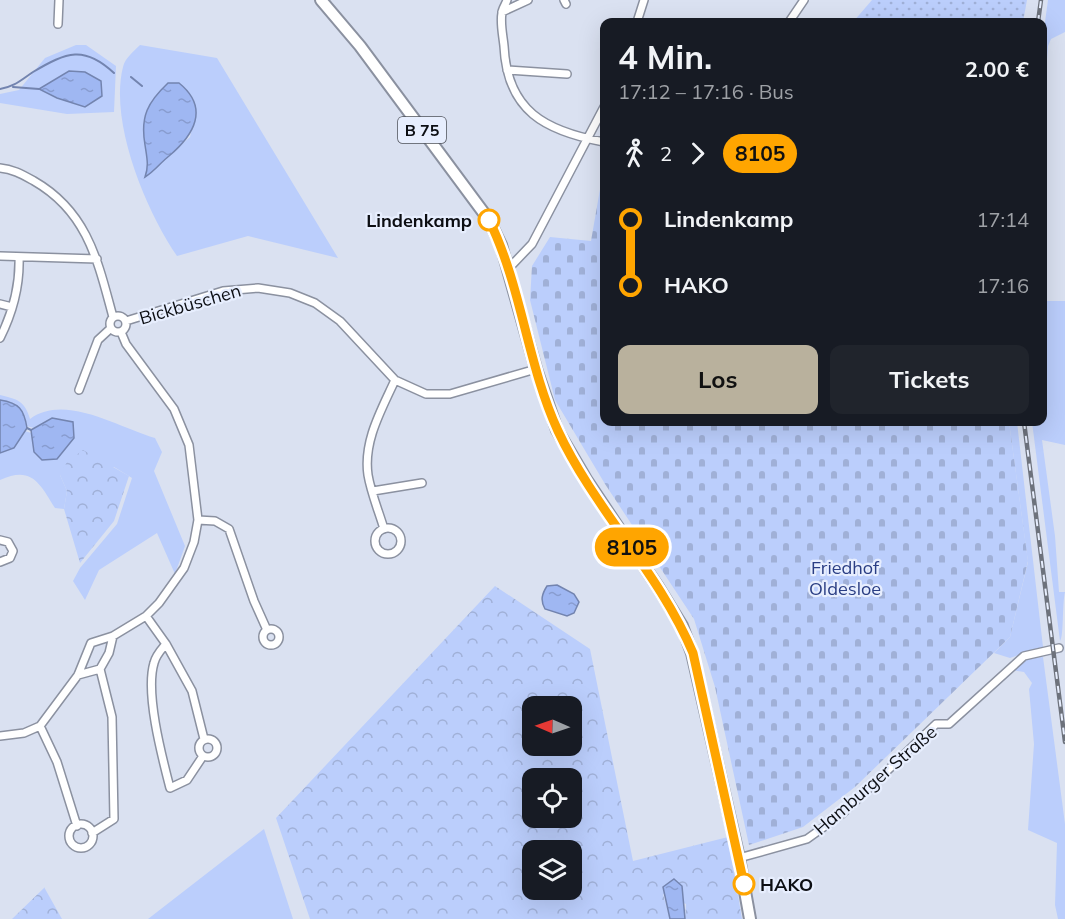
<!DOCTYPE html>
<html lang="de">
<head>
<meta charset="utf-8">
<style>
  :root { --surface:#171b24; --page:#20242c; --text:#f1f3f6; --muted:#9ea1a6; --accent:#b9b19d }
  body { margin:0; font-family:Mulish,sans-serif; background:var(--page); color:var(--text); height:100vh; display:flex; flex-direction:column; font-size:22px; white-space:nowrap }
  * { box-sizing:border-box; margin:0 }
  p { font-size:20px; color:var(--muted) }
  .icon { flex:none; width:33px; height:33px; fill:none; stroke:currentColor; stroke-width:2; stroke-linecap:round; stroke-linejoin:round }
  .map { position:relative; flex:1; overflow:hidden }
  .sheet { position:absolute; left:600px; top:18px; width:447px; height:408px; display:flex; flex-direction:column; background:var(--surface); border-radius:12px; box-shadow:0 6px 24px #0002 }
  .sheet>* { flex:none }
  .badge { padding:0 12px; border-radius:20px; font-size:21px; line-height:39px }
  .needle { width:39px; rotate:272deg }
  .tools { position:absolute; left:522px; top:696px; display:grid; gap:12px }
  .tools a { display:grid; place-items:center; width:60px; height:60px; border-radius:12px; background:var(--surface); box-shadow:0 6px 24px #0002; font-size:30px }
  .map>.badge { position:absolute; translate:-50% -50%; box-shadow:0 0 0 3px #fff }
  .legs { display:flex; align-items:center; gap:9px; height:66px; padding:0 18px; font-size:20px }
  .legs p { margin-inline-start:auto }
  .headline { display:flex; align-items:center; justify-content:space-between; height:102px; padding:0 18px }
  h1 { font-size:33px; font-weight:700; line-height:45px }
  .cta { display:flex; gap:12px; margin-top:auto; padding:12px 18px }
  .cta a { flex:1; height:69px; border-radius:12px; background:var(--accent); color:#111; font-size:24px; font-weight:700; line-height:69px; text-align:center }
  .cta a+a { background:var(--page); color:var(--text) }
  ul { padding:0 18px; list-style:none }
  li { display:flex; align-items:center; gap:21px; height:66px; font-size:22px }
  li i { display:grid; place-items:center; width:9px; height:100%; margin:0 8px; background:currentColor }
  li i::after { content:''; width:15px; height:15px; margin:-8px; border:4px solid; border-radius:50%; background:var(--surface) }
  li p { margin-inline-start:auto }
  li:first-child i { background:linear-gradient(#0000 50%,currentColor 0) }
  li:last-child i { background:linear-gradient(currentColor 50%,#0000 0) }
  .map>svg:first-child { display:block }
  .grass { fill:#bbcefc; fill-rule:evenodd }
  .forest { fill:url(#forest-crowns); fill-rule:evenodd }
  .cemetery { fill:url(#cemetery-stones) }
  .garden { fill:url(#garden-dots) }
  .water { fill:url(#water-ripples); stroke:#7384af; stroke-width:1.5 }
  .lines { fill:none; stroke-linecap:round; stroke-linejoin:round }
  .stream { stroke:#7384af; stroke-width:2 }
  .street-casing { stroke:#8b91a0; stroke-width:10 }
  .primary-casing { stroke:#8b91a0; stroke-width:14 }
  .street { stroke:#fff; stroke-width:7 }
  .primary { stroke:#fff; stroke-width:10 }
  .rail-casing { stroke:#6d727c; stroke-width:4.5 }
  .rail { stroke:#e7eefe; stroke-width:2; stroke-dasharray:7; stroke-linecap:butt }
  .line-1-casing { stroke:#fff; stroke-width:14 }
  .line-1 { stroke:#ffa500; stroke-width:9 }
  .stop-1-dot { fill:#fff; stroke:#ffa500; stroke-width:3 }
  .labels { text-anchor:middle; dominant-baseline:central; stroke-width:4.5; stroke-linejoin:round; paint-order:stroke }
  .shield { fill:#e7eefe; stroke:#4e515a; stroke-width:1.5 }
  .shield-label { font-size:16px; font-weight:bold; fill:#0c0e13 }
  .stop-label { font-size:18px; font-weight:bold; fill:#0c0e13; stroke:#e7eefe; text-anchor:end }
  .street-label { font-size:18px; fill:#0c0e13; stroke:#e7eefe }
  .park-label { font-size:18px; fill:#2a3e84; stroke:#e7eefe }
</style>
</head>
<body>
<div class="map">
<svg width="1065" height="919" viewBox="0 0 1065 919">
  <defs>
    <pattern id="forest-crowns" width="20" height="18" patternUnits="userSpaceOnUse" patternTransform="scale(1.5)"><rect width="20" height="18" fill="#bbcefc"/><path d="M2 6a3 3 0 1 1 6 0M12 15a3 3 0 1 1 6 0" fill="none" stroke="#a0b0d7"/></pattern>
    <pattern id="cemetery-stones" width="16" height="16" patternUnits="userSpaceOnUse" patternTransform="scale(1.5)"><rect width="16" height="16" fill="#bbcefc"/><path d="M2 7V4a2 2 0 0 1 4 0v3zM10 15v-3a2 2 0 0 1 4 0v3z" fill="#a0b0d7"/></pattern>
    <pattern id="garden-dots" width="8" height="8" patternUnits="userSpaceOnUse" patternTransform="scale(1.5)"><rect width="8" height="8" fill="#bbcefc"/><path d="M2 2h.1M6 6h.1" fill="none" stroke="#a0b0d7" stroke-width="1.8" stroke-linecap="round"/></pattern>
    <pattern id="water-ripples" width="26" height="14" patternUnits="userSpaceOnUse" patternTransform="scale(1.5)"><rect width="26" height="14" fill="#9fb7f2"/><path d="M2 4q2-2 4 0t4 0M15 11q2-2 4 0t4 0" fill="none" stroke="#889ccf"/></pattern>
  </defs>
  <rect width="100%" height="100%" fill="#dae1f1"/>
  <path class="grass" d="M1048,0H1065V32L1051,39L1048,46L1043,113L1042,44Z
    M76,45H86L116,66L114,112L67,114L0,103V94L19,90L45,58Z
    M140,45L217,58L338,258L248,236L177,256C146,211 109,122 123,67C125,58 134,51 140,45ZM196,110L190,137L145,177L149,167Z
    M1043,301H1065V445L1042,440L1055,536L1059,592H1065C1062,604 1064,636 1060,641L1032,422H1042Z
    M0,395C17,399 25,401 30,419C65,393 119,428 155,438L162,452L154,471L185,546L175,574L157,533L99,570L85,600L73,581L80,568L117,524L132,478L114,467L60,475L67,491L64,509L55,508C40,484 32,465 0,480V453L14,448L25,431L31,433L57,459L74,438L73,422L52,418L34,428L26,426C24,408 17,403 0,400Z
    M1009,422H1017L1043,647L1010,658L994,653L1010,637L1028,562Z
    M1043,657L1065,824V919H1058L1055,905L1057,843L1028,830L1034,744L1029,689L1032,683L1024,672L1012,670L1025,659Z
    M264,829L293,919H148Z"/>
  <path class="forest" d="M83,450L129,476L114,521L80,563L64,509L67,491L60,475L67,462Z
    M495,586L590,649L633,861L728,837L742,919H685L686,904L663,894L670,919H310L276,818ZM532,706H572V746H532ZM532,778H572V818H532ZM532,850H572V890H532Z
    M44,887L62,919H12L44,888Z"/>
  <path class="cemetery" d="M603,172L604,422H1009L1028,561L1010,637L855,787L803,827L749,845L715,687L694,619L605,484L555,400L530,300L532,266L550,237L591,241Z"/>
  <path class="garden" d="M872,0H1027L1023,22H853Z"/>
  <path class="water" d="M69,71L85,72L101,81L102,96L85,107L57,98L39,89Z
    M168,83H179C210,108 194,135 169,156C160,163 155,171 145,177C149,166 147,158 145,145C140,116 148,102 168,83Z
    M0,400C19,403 24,409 27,428L14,448L0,453Z
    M52,418L73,422L74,438L57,459L42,460L34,452L31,430Z
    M557,585L574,594L579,602L574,613L567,616L545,609C540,600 542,594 547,586Z
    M674,879L682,886L685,919H670L663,887Z"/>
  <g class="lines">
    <path class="stream" d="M131,77L142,86
      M13,87L39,89
      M0,89C14,87 21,80 33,72C67,52 84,45 114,73
      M27,428L31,430"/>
    <g class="street-casing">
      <path id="street" d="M507,0C506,4 502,9 502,13C500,23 503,36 504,46C507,111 545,131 604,142
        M564,0L566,4
        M502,12L528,0
        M637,22L644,0
        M789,22L804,0
        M58,24L59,0
        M507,70L567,74
        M0,168C13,169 23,175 34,181C88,212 98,262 113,317
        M0,256L97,259
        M509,268L532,244L604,107
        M0,304L12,307
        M110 324a8 8 0 1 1 16 0a8 8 0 1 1-16 0Z
        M126,321L223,291L258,288L290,293L315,303L340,321L395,380L426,394H450L536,369
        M0,338C13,312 20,285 19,257
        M79,390L98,340L111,328
        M373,491L422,483
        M198,520L215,521L229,529L254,601L267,630
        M375 541a13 13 0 1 1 26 0a13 13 0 1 1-26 0Z
        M384,529C379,512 371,493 368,475C363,441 382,409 395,380
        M0,540L8,542L13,551L10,558L0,562
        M146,616L166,644L192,691L204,739
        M263 637a8 8 0 1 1 16 0a8 8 0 1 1-16 0Z
        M166,644C161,650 156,655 154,663C145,693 162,757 170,788L187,780L203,756
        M78,675L100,669L109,653L113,636
        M40,726L57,762L77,826
        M0,736L24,733L40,726L78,675L91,643L113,636L146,616L159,603L184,568L194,542L198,520L189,445L174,409L126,344L121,332
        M199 748a9 9 0 1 1 18 0a9 9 0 1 1-18 0Z
        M69 836a12 12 0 1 1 24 0a12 12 0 1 1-24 0Z
        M92,833L114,819L112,717L100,669
        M739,858L807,839L842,814L936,724H949L1024,656L1059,648"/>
    </g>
    <g class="primary-casing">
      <path id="primary" d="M321,0L360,46L489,220L501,245L536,369L557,430L587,481L658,587L682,626L692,653L739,858L750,919"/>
    </g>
    <use href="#street" class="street"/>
    <use href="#primary" class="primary"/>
    <g class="rail-casing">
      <path id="rail" d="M1038,22L1041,0
        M1024,422L1065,742"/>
    </g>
    <use href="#rail" class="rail"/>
  </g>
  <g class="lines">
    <g class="line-1-casing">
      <path id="line-1" d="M489,220C522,287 527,364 558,431C595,510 659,572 693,653L744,884"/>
    </g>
    <use href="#line-1" class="line-1"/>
  </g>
  <g class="stop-1-dot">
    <circle cx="489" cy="220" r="10"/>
    <circle cx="744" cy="884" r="10"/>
  </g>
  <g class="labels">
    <rect class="shield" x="398" y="117" width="48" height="26" rx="4.5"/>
    <g class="shield-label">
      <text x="422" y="130">B 75</text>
    </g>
    <g class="stop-label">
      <text x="472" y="220">Lindenkamp</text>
      <text x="760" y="884" text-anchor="start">HAKO</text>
    </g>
    <g class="street-label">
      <text transform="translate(190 304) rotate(-16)">Bickbüschen</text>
      <text transform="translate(875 780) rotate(-41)">Hamburger Straße</text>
    </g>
    <g class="park-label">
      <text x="845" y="567">Friedhof<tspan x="845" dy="21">Oldesloe</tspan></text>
    </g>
  </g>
</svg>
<div class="tools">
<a><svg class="needle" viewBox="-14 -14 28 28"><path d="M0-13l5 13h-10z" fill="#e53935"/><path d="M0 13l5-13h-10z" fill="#9ea1a6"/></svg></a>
<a><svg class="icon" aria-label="locate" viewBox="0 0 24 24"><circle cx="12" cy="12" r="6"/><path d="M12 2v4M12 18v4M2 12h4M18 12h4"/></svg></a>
<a><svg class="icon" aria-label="layers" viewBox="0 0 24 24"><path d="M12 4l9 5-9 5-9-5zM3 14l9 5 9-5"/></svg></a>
</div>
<b class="badge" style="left:632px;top:547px;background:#ffa500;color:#111">8105</b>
<section class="sheet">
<div class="headline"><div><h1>4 Min.</h1><p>17:12 – 17:16 · Bus</p></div><b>2.00 €</b></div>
<div class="legs"><svg class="icon" aria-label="walk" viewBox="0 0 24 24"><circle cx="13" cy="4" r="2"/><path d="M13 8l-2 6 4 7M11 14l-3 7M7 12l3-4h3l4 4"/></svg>2<svg class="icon" aria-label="forward" viewBox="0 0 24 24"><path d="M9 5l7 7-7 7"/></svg><b class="badge" style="background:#ffa500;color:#111">8105</b></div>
<ul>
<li><i style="color:#ffa500"></i><b>Lindenkamp</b><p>17:14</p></li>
<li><i style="color:#ffa500"></i><b>HAKO</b><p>17:16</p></li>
</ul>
<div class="cta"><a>Los</a><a>Tickets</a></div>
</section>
</div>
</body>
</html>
